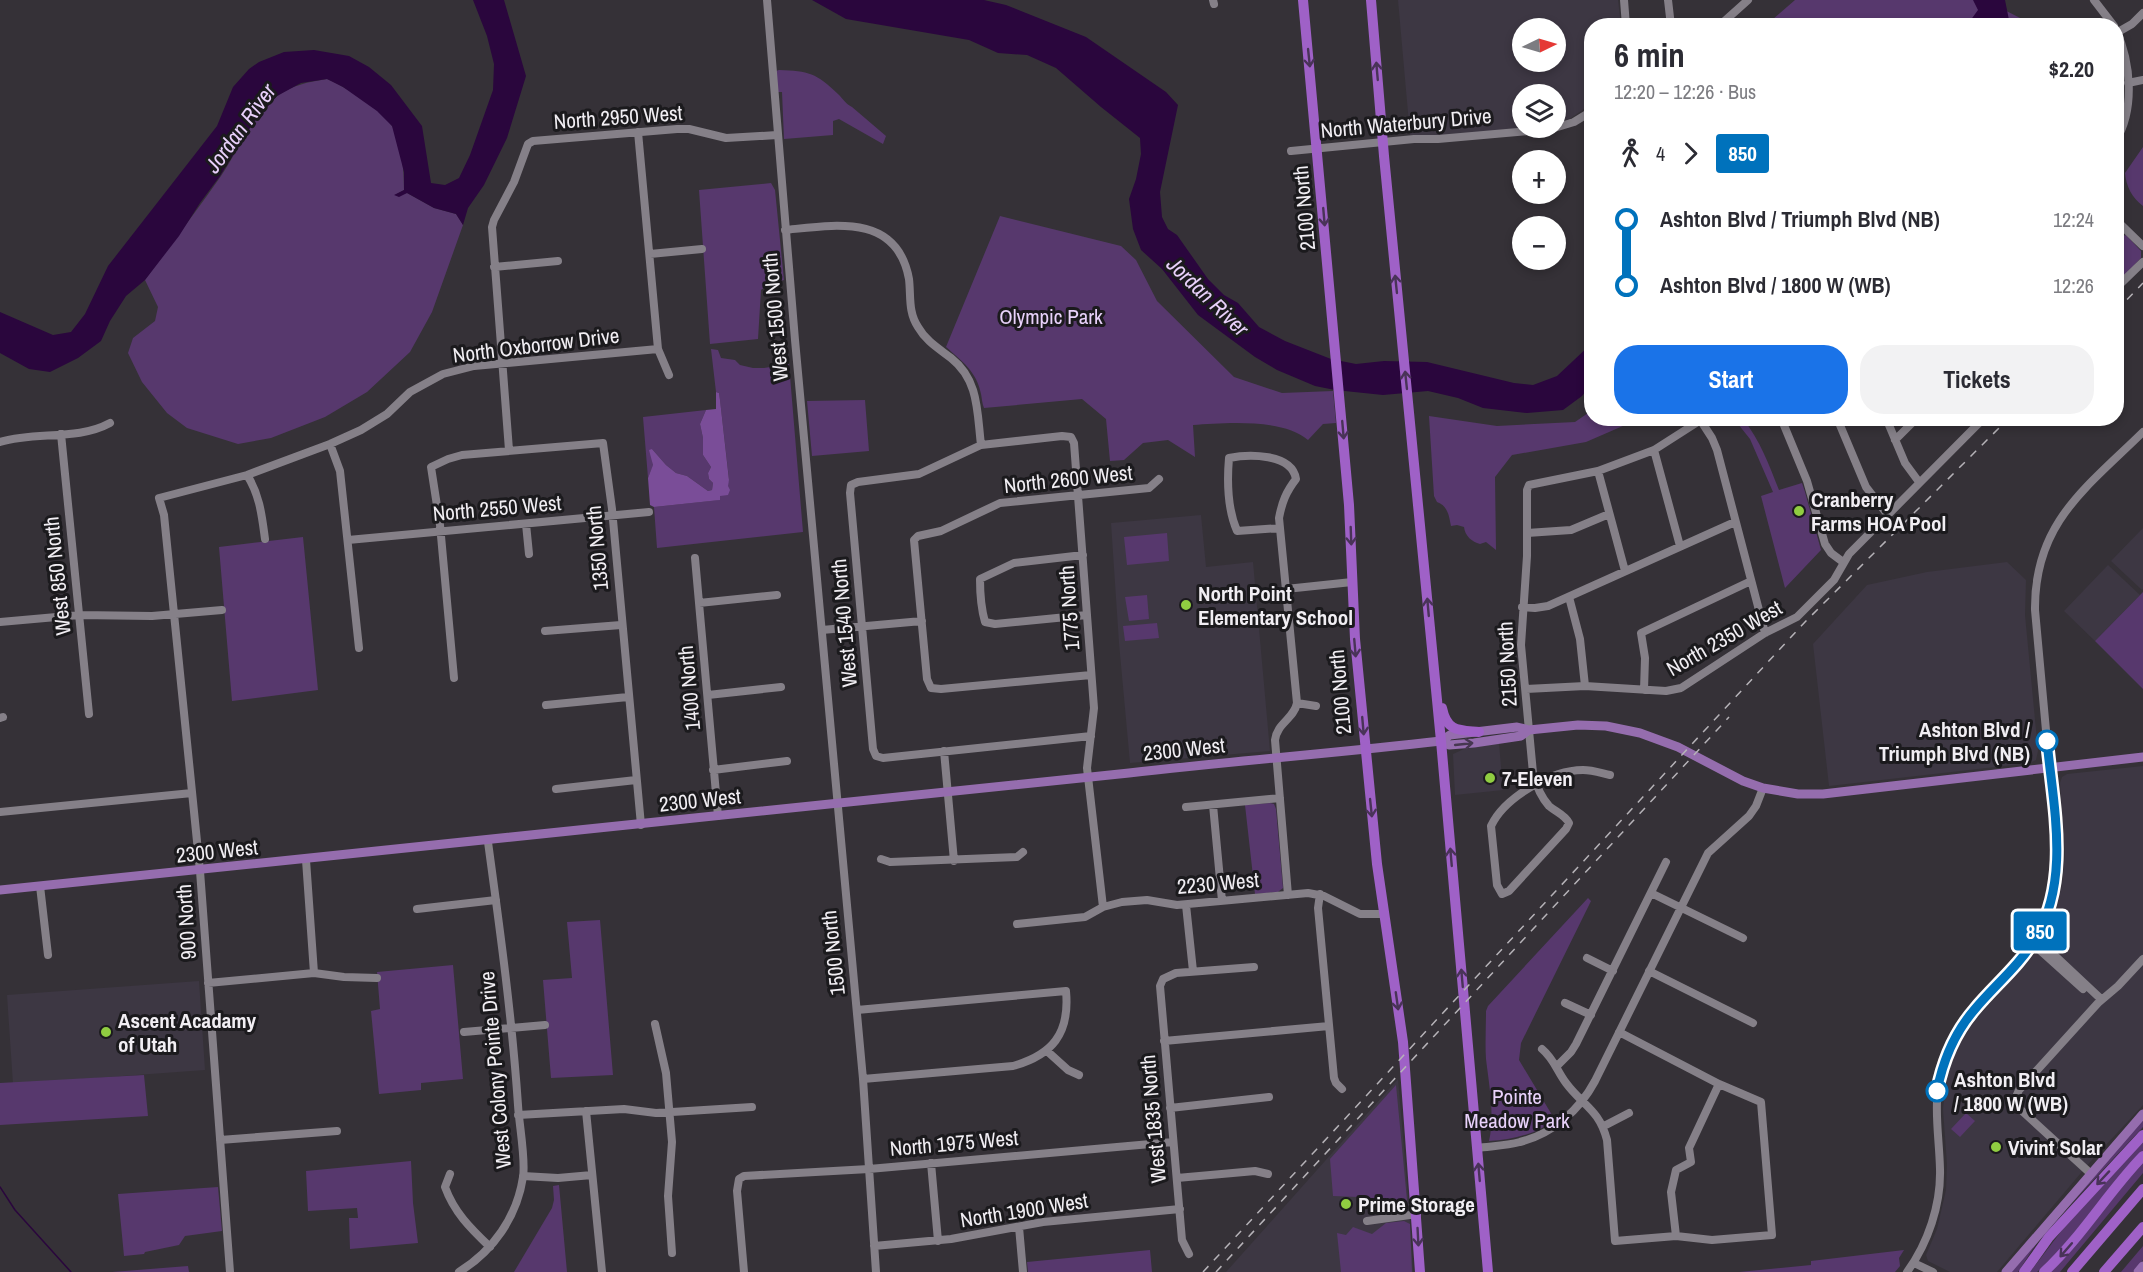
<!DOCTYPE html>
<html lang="en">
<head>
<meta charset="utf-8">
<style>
  :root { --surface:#fff; --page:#f2f2f3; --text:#2b2b33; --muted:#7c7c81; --accent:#1a73e8 }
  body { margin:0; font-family:"Archivo Narrow",sans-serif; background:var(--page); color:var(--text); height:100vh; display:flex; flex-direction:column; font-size:22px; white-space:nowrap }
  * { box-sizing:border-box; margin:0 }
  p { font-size:20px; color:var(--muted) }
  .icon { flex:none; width:33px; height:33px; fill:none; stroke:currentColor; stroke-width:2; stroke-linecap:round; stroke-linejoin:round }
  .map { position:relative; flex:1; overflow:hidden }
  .details { position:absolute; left:1584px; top:18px; width:540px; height:408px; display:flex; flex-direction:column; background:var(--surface); border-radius:24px; box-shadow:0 3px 9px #0003 }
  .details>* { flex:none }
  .badge { padding:0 12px; border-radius:4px; font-size:21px; line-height:39px }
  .needle { width:39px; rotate:85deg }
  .tools { position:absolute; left:1512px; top:18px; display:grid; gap:12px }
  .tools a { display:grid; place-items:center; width:54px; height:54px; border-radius:50%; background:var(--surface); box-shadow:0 3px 9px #0003; font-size:30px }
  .map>.badge { position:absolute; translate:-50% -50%; box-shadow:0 0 0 3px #fff }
  .legs { display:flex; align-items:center; gap:9px; height:66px; padding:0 30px; font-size:20px }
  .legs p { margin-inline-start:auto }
  .headline { display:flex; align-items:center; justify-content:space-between; height:102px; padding:0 30px }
  h1 { font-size:33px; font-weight:700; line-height:45px }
  .action { display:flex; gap:12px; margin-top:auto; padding:12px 30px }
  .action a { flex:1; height:69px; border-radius:24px; background:var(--accent); color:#fff; font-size:24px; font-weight:700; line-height:69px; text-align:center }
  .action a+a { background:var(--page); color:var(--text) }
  ul { padding:0 30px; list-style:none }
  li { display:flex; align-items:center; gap:21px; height:66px; font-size:22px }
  li i { display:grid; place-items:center; width:9px; height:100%; margin:0 8px; background:currentColor }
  li i::after { content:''; width:15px; height:15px; margin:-8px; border:4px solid; border-radius:50%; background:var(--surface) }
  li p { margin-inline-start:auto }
  li:first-child i { background:linear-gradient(#0000 50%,currentColor 0) }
  li:last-child i { background:linear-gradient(currentColor 50%,#0000 0) }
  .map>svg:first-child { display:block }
  .built { fill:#3d3743; fill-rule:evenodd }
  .green { fill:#57386d }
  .forest { fill:#7a4d98 }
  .water { fill:#2a063d }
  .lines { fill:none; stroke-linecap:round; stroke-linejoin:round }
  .stream { stroke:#2a063d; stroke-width:1.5 }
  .minor { stroke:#858088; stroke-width:8 }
  .major { stroke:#956dae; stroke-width:9 }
  .highway { stroke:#9f61c7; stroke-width:10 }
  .rail { stroke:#b6b3b8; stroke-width:1.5; stroke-dasharray:8 8; stroke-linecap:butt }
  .oneway { stroke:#493358 }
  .oneway2 { stroke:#463750 }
  .line-1-casing { stroke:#fff; stroke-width:14 }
  .line-1 { stroke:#0072bc; stroke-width:9 }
  .poi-dot { fill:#90cd41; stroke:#1b1a1d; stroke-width:2 }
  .stop-1-dot { fill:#fff; stroke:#0072bc; stroke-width:3 }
  .labels { text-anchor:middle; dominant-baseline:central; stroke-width:6; stroke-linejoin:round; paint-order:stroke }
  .street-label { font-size:21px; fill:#f1eef3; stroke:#1b1a1d }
  .park-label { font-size:21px; fill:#e9d2fb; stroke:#1b1a1d }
  .poi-label { font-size:21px; font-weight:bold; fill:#f1eef3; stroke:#1b1a1d; text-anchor:start }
  .stop-label { font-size:21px; font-weight:bold; fill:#f1eef3; stroke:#1b1a1d; text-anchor:end }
  .water-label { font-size:22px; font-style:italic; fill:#e9d1fb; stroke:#1b1a1d }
</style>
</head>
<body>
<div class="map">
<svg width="2143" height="1272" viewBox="0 0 2143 1272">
  <rect width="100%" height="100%" fill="#353137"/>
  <path class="built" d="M1398,0H1618L1621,25L1592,26L1591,104L1571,118L1556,124V94H1522V128H1526L1445,135H1410ZM1522,28H1556V62H1522Z
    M1201,515L1206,567L1253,562L1270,751L1130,763L1119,643L1111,523Z
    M2143,528V589L2142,590L2111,561Z
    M2007,562L2026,580L2025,615L2038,751L2036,760L2030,763L1829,786L1813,644L1867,585L1927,572Z
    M2108,565L2140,595L2095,641L2064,611Z
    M1499,743L1503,790L1455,795L1453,754L1464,749Z
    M2143,766V1105L2091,1161L1997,1272H1950L1928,1261L1926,1255L1937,1229L1946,1190L1947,1164L1943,1109L1946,1083L1951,1064L1958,1046L1975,1020L2036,952L2055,913L2062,885L2065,854L2060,783L2062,777L2067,774Z
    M199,981L205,1070L13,1084L7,995Z
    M1398,1079L1409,1207L1413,1272H1226Z"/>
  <path class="green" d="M1795,0H1985L2022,19L2028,25L1765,26Z
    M779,70C809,71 816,73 838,94C843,99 846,104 852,107L886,136L883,144L839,119L833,121V135L784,139L782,92H777L776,71Z
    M327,79C347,88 379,107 392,126C402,141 404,172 404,190L395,195L407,193L434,208L456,214L463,225L432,312L410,352L367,392L325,417L271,438L238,444L187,428L167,413L142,382L128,353L133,338L155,321L158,307L145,280C170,245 197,211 221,176C239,149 251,118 276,97C292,85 308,82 327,79Z
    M2143,147V206C2132,198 2126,186 2125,173Z
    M771,183L775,190L784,280L769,284L761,290L758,339L710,344L699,190Z
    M1000,216L1121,246L1136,260L1157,301L1234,377L1282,393L1333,391L1336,423L1323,424L1308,440C1283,418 1224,423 1193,425L1195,457L1168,440L1143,443L1124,460L1110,461L1106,419L1082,399L984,408C982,403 982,399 981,394C977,372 962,361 946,347Z
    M2126,235L2141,251V258L2117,283V238Z
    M711,349L718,350L721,358L735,360L740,365L753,368H764L789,364L803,532L657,548L654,507L719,500C720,492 727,488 729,479L720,400L719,393L716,392Z
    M865,400L869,451L812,456L807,401Z
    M706,410L700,424L703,438V455L711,467L708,473L709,479L713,483L712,490L708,491L687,476L676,473L666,465L652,449L653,466L648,478L643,417Z
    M1591,411L1592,418L1639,419L1586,442L1512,455L1495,477L1496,550L1486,542L1480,544C1472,542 1465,536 1464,527L1457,525L1451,526C1449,516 1448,506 1437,502L1434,496L1429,416L1497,426L1575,422Z
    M1734,419H1743C1760,440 1769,465 1779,490L1802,483L1805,492L1821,550L1785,588L1761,496L1773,492L1750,439Z
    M1167,533L1169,561L1127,565L1124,537Z
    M303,537L318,690L232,701L219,547Z
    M2143,592V689L2095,641Z
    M1147,595L1149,619L1129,621L1125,597Z
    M1157,623L1159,638L1125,641L1123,626Z
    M1270,803L1274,804L1276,809L1283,888L1278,892L1255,894L1245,805Z
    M1588,898L1591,901L1521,1043L1519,1060L1555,1120C1536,1134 1512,1140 1489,1141C1495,1115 1489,1085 1486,1059C1485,1044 1486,1027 1486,1011L1488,1006Z
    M600,920L613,1075L551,1078L543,980L572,978L567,922Z
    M453,965L463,1079L421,1083V1090L379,1094L371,1011L380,1009L377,972Z
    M144,1075L148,1116L0,1125V1083Z
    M1396,1085L1408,1210L1380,1213L1358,1197L1333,1196L1330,1159Z
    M1966,1113L1975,1121L1960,1137L1951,1129Z
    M2143,1119V1127L2042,1235L2018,1272H2011L2101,1164Z
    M2143,1141V1151L2059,1251L2037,1272H2030L2069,1221Z
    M2143,1159V1173L2060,1272H2050Z
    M411,1161L413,1203L418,1243L350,1249L349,1218H358L357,1208L308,1211L306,1171Z
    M559,1185L567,1272H514L552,1208L554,1200L553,1186Z
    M218,1187L222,1231L185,1236L179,1245L145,1252L144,1254L124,1256L118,1194Z
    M1404,1221L1410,1224L1412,1272H1341L1337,1233L1346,1235L1353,1227L1372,1234L1386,1223Z
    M2143,1246V1260L2133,1272H2121Z
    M1150,1250L1152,1272H1028L1027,1262Z
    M1904,1250L1899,1258L1900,1266L1895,1272H1739L1811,1265V1261Z
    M188,1266L189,1272H112Z"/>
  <path class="forest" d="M716,392L719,393L720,400L729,480L728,486L730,490L728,495L720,496V500L654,507L650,505L648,478L653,465L649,450L652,449L666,465L676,473L687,476L708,491L712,490L713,483L709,479L708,473L711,467L703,455V438L700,424L706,410L716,409Z"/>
  <path class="water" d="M473,0H504L526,76L507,138L484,185L468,208L463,225L456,214L434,208L407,193L399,197L394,195L404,190V172L392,126L377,111L343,87L327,79L301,83L277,96L253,123L220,176L200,203L179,236L145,280L126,296L110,321L101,341L78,358L50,372L29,369L0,353V312L53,335L71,332L85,314L108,266L217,126L233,87L249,69L259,62L284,52L314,50L349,56L369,67L391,85L422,126L431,183L445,185L459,178L470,155L493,90L494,64L487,36Z
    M812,0H984L1006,5L1086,37L1166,92L1178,105L1160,192L1162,217L1168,229L1177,235L1208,279L1224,295L1238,303L1259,327L1285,341L1331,359L1356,364L1384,361L1427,362L1514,383L1533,385L1557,376L1591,344V385L1582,396L1563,410L1527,413L1483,408L1458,398L1428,391L1383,395L1335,390L1315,386L1277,370L1255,357L1198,315L1162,269L1141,250L1133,229L1129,199L1136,179L1141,154L1140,138L1101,107L1056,68L1027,55L998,53L969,40L846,19Z
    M1973,0H2005L2009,20L2007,25H1958L1970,21L1978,10Z"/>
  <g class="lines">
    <path class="stream" d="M0,1187L15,1210L71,1272"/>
    <path class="minor" d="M767,0L795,340L863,1079L876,1272
      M1213,0L1214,4
      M1624,0L1626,26
      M1668,0L1671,26
      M2094,0L2114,26
      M1719,26L1748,0
      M2116,30C2131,63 2135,109 2116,140
      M2118,32L2132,24L2143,13
      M2128,83L2143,80
      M638,132L658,349L669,375
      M1291,151L1414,139H1438L1551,129L1574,122L1592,111
      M2116,220L2143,246
      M785,230C834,225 897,213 909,279C911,296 908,312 918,327C926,341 938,348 951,358C979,380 977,412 981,445
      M650,254L702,249
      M494,267L558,261
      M2116,288L2143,262
      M1781,418L1807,481L1825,544L1831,553L1843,562
      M1837,418L1866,487L1887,514
      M1886,418L1905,463L1919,482
      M1701,421L1712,438L1717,450L1765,633
      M61,434L89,714
      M1895,440L1917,418
      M0,442C35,431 77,441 110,423
      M330,444L340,471L359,648
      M509,450L492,227L494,220L514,182L528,144L533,141L677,129H689L726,138L777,135
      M1654,450L1680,546
      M1598,471L1625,571
      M247,475C260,495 262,517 265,539
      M526,524L529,554
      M1280,528L1237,531C1228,510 1227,481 1229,458C1248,454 1292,453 1296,479C1286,492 1282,502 1279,518L1297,703C1294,719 1277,723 1275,740L1288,895
      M1527,533L1571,530L1609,514
      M348,540L649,512
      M1083,555L1014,563L980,579C980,594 981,608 985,622L995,624L1087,615
      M695,558L718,816
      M1286,589L1352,582
      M1569,597L1580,639L1585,686
      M699,603L777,595
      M1522,607L1535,608L1548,606L1735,522
      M0,622L79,615L152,616L222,610
      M822,630L922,621
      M545,631L621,625
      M1091,675L941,689L931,688L927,679L914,540L918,536L941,531L1000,503L1149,488L1159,479
      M454,678L440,525L431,467L448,459L462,455L603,443L612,509L641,825
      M1526,689L1585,686L1666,691L1681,688L1765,633L1797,617L1834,580L1849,554L1984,418
      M1644,690L1645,658L1641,633L1751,581
      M708,695L781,687
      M1297,703L1316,706
      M546,705L628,697
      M0,718L3,717
      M1091,736L883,758L876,756L873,749L850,493L851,485L858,482L919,474L981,445L1062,436L1071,437L1074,443L1094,708L1087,768L1103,907
      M944,751L954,861
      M713,770L787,761
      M1610,775C1601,773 1592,770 1583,770C1551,770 1504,798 1491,826L1497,885L1502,894L1509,891L1566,829L1569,823C1565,815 1556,812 1549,806C1541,797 1536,785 1533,773L1521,645L1527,556V490L1529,485L1598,471L1654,450L1704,418
      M556,789L636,780
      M1213,805L1222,901
      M1186,807L1280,798
      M0,812L192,793
      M881,859L890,862L1017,857L1023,852
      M306,860L314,973
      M40,886L48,955
      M1651,893L1743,938
      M1320,894L1318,908L1334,1078L1336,1083L1342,1089
      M1186,905L1193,971
      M417,909L496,900
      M1017,924L1085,917L1103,907L1122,902L1147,900L1177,905L1308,893L1324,896L1360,914H1385
      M2036,938L2101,999
      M2033,944L2083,989
      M1587,958L1613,971
      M1649,971L1753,1023
      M208,983L314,973L344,977L377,978
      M1565,1003L1591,1015
      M857,1010L1066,991C1070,1034 1052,1055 1013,1066L863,1079
      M655,1024L666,1073L672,1142L668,1196L672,1253
      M464,1032L545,1025
      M1164,1041L1329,1026
      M1542,1049C1554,1059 1557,1071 1566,1083C1583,1106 1599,1109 1607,1140L1615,1241L1676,1236L1712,1240L1772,1235L1761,1102L1719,1084L1619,1032
      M1047,1051L1068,1070L1079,1075
      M1557,1066L1571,1052L1576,1044L1666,862
      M1170,1108L1269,1097
      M586,1111L602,1272
      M518,1115L624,1109L656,1113L752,1107
      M1604,1126L1629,1113
      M220,1140L337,1131
      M1477,1148C1491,1146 1506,1146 1520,1142C1552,1134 1579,1111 1595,1081L1708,853L1749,816L1756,806L1763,788
      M931,1163L938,1241
      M2090,1173L2020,1109C2015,1103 2015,1097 2019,1090L2098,1003L2118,986L2143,959
      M450,1174L445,1187C454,1212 470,1228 490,1247
      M523,1176L558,1178L592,1175
      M1177,1178L1255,1171L1268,1174
      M1367,1221L1417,1214
      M1019,1227L1023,1272
      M1676,1236L1671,1192L1676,1170L1691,1162L1689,1148L1719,1084
      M874,1246L951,1239L1043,1222L1180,1209
      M1189,1254L1182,1240L1160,986L1163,979L1176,973L1254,967
      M1914,1263L1933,1272
      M230,1272L200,871L164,515L159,498L247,475L330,444L361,430L387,414L410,392L443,374L474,366L658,349
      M459,1272C493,1251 517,1217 523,1177C526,1160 519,1124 518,1105C512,1017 500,930 488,842
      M744,1272L737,1191L739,1179L744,1176L869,1169L1173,1142
      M1907,1272C1928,1243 1941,1205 1940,1169C1939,1130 1931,1099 1945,1060C1956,1030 1975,1008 1997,986C2046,935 2060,900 2055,829L2035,610C2034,523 2086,488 2143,432"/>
    <path class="major" d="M1441,741L1449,745L1474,743L1521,736L1529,730
      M0,890C377,854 753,813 1129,773C1233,761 1337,753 1441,741L1450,735L1517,727L1529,730L1578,725L1606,726L1640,733L1678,747L1743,781L1763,788L1798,794H1823L2143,757
      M2006,1272L2143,1114
      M2138,1272L2143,1266"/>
    <path class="highway" d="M1303,0L1349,505L1355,639L1377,864L1403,1042L1420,1272
      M1371,0L1384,156L1441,741L1488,1272
      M1442,708C1447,732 1459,730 1479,732
      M2024,1272L2049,1237L2143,1135
      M2044,1272C2082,1237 2108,1192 2143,1156
      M2072,1272L2143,1189
      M2104,1272L2143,1227"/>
    <path class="rail" d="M2116,311L2143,283
      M1203,1272L1805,622L2009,418
      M1216,1272L1729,717"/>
  </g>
  <defs><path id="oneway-shaft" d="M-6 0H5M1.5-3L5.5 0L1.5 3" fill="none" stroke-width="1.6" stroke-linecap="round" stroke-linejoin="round" transform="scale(1.5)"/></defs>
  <g class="oneway">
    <use href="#oneway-shaft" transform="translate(1309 58) rotate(84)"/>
    <use href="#oneway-shaft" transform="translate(1377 71) rotate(-95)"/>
    <use href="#oneway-shaft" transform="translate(1324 217) rotate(85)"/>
    <use href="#oneway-shaft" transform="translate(1396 284) rotate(-96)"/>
    <use href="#oneway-shaft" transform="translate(1406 380) rotate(-96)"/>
    <use href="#oneway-shaft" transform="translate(1343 430) rotate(85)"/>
    <use href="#oneway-shaft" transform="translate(1351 536) rotate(88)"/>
    <use href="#oneway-shaft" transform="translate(1428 607) rotate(-95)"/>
    <use href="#oneway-shaft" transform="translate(1355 648) rotate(85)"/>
    <use href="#oneway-shaft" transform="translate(1363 726) rotate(85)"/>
    <use href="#oneway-shaft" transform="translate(1371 808) rotate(84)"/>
    <use href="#oneway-shaft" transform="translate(1451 857) rotate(-95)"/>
    <use href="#oneway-shaft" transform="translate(1462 978) rotate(-95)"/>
    <use href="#oneway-shaft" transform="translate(1397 1001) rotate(82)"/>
    <use href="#oneway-shaft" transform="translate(1479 1172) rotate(-95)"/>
    <use href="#oneway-shaft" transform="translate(2103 1178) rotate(133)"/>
    <use href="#oneway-shaft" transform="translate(1418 1237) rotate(87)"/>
    <use href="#oneway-shaft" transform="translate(2066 1250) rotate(131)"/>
  </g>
  <use class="oneway2" href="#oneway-shaft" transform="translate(1464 744) rotate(-6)"/>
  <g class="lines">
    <g class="line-1-casing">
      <path id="line-1" d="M1937,1091C1943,1060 1955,1032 1975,1009C1995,985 2019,966 2035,939C2071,880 2053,806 2047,741"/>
    </g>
    <use href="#line-1" class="line-1"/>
  </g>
  <g class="poi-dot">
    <circle cx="1799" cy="511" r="6"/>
    <circle cx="1186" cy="605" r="6"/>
    <circle cx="1490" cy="778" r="6"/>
    <circle cx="106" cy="1032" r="6"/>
    <circle cx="1996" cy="1147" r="6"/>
    <circle cx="1346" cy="1204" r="6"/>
  </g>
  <g class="stop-1-dot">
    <circle cx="2047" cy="741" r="10"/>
    <circle cx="1937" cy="1091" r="10"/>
  </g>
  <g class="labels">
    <g class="street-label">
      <text transform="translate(618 117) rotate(-4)">North 2950 West</text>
      <text transform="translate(1406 123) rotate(-5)">North Waterbury Drive</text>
      <text transform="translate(1304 208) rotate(-95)">2100 North</text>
      <text transform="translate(775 317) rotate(-95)">West 1500 North</text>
      <text transform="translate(536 345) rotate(-7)">North Oxborrow Drive</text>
      <text transform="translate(1068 479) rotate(-6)">North 2600 West</text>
      <text transform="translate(497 508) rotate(-5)">North 2550 West</text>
      <text transform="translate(597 548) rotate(-95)">1350 North</text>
      <text transform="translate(57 576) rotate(-96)">West 850 North</text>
      <text transform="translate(1069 608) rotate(-94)">1775 North</text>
      <text transform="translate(844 623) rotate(-95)">West 1540 North</text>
      <text transform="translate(1724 638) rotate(-30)">North 2350 West</text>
      <text transform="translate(1507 664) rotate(-93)">2150 North</text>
      <text transform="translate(689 688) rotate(-95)">1400 North</text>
      <text transform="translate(1340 692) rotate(-95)">2100 North</text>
      <text transform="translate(1184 749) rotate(-6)">2300 West</text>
      <text transform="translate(700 800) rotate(-6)">2300 West</text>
      <text transform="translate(217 851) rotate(-6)">2300 West</text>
      <text transform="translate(1218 883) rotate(-5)">2230 West</text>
      <text transform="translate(186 922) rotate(-94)">900 North</text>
      <text transform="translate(833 953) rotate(-96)">1500 North</text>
      <text transform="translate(495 1070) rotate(-95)">West Colony Pointe Drive</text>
      <text transform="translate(1153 1119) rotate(-95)">West 1835 North</text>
      <text transform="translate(954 1143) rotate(-5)">North 1975 West</text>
      <text transform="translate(1024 1210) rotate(-9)">North 1900 West</text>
    </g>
    <g class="park-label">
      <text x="1051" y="316">Olympic Park</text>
      <text x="1517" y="1096">Pointe<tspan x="1517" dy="24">Meadow Park</tspan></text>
    </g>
    <g class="poi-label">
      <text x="1811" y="499">Cranberry<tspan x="1811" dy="24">Farms HOA Pool</tspan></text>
      <text x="1198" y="593">North Point<tspan x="1198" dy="24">Elementary School</tspan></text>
      <text x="1502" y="778">7-Eleven</text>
      <text x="118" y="1020">Ascent Acadamy<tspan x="118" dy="24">of Utah</tspan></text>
      <text x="2008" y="1147">Vivint Solar</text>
      <text x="1358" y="1204">Prime Storage</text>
    </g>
    <g class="stop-label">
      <text x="2030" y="729">Ashton Blvd /<tspan x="2030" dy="24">Triumph Blvd (NB)</tspan></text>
      <text x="1954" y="1079" text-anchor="start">Ashton Blvd<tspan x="1954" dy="24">/ 1800 W (WB)</tspan></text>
    </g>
    <g class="water-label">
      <text transform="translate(240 128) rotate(-54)">Jordan River</text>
      <text transform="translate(1208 296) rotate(44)">Jordan River</text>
    </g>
  </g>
</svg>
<div class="tools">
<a><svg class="needle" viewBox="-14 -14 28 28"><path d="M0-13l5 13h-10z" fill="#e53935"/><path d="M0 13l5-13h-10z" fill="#7c7c81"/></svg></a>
<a><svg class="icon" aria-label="layers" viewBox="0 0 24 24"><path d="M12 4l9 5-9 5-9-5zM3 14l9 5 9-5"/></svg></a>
<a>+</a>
<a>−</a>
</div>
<b class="badge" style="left:2040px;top:931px;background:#0072bc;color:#fff">850</b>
<section class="details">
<div class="headline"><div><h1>6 min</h1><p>12:20 – 12:26 · Bus</p></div><b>$2.20</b></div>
<div class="legs"><svg class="icon" aria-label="walk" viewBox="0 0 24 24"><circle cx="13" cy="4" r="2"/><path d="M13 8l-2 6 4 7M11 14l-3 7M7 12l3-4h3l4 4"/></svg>4<svg class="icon" aria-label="forward" viewBox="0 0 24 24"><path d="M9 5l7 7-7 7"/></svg><b class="badge" style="background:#0072bc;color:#fff">850</b></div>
<ul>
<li><i style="color:#0072bc"></i><b>Ashton Blvd / Triumph Blvd (NB)</b><p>12:24</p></li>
<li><i style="color:#0072bc"></i><b>Ashton Blvd / 1800 W (WB)</b><p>12:26</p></li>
</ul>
<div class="action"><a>Start</a><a>Tickets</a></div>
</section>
</div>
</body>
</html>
